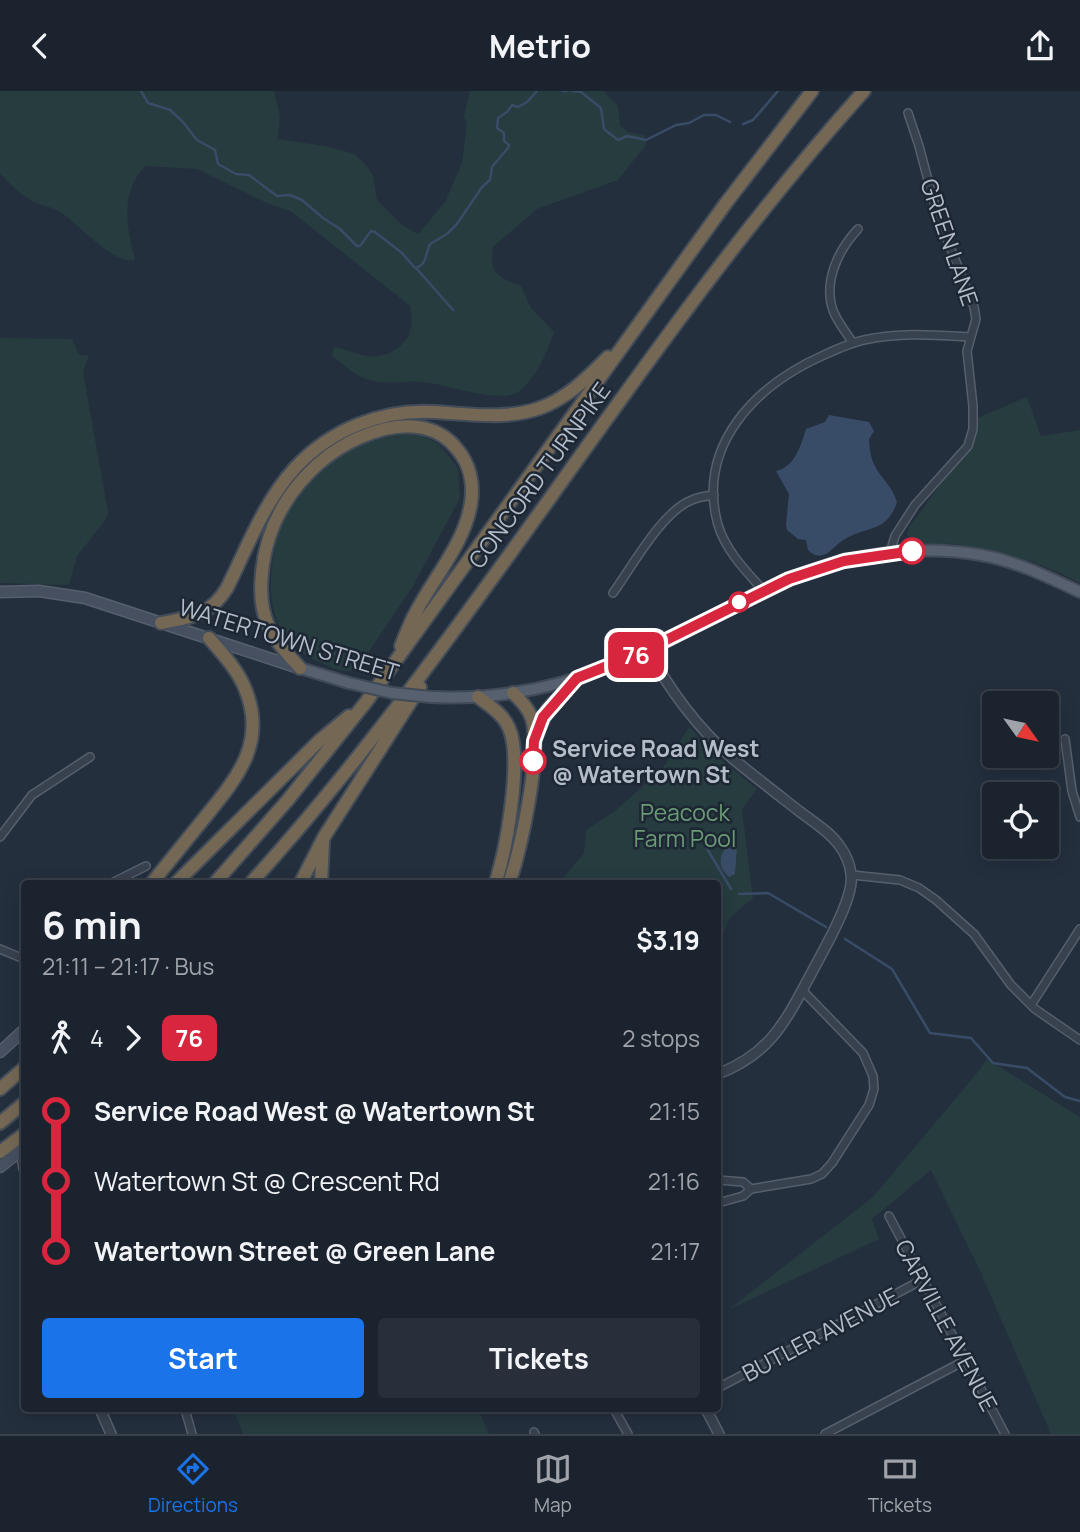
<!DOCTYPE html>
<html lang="en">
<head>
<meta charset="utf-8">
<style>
  :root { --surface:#1b232e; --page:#282f3a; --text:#f1f3f6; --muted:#a0a4aa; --line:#39404a; --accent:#1a73e8 }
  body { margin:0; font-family:Manrope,sans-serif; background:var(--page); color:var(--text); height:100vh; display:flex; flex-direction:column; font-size:26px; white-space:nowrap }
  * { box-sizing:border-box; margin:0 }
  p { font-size:23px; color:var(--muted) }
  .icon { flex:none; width:38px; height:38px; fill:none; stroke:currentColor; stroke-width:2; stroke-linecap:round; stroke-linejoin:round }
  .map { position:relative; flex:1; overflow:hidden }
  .side { position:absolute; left:21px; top:789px; width:700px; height:532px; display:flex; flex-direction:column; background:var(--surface); border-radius:7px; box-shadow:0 4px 18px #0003,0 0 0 2px var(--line) }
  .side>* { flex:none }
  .badge { padding:0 14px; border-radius:10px; font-size:24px; line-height:46px }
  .needle { width:46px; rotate:123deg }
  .fabs { position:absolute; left:982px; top:600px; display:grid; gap:14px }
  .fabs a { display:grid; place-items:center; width:77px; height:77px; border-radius:7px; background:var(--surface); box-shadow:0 4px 18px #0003,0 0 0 2px var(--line); font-size:35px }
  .map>.badge { position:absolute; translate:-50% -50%; box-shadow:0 0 0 4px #fff }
  .legs { display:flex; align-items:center; gap:10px; height:77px; padding:0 21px; font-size:23px }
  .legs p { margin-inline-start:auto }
  .summary { display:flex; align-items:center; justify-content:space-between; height:119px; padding:0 21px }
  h1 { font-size:38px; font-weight:700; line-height:52px }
  .cta { display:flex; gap:14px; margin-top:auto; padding:14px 21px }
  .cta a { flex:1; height:80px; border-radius:7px; background:var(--accent); color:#fff; font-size:28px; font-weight:700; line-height:80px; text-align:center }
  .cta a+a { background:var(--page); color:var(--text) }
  ul { padding:0 21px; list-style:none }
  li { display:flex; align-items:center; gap:24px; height:70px; font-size:26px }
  li i { display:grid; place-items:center; width:10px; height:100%; margin:0 9px; background:currentColor }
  li i::after { content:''; width:18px; height:18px; margin:-9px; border:5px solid; border-radius:50%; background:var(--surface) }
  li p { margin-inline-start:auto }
  li:first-child i { background:linear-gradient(#0000 50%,currentColor 0) }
  li:last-child i { background:linear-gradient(currentColor 50%,#0000 0) }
  header { display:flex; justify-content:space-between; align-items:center; height:91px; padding:0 21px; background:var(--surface); font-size:32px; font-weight:700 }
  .tabs { display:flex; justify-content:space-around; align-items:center; height:98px; border-top:2px solid var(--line); background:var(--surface); font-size:19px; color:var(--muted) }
  .tabs a { display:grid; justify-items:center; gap:4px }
  .tabs .current { color:var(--accent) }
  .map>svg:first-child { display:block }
  .green { fill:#263c3f }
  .water { fill:#394c67 }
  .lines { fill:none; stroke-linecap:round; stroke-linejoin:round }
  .stream { stroke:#394c67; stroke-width:2.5 }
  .minor-casing { stroke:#565f6c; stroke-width:10 }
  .tertiary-casing { stroke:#565f6c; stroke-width:12 }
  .secondary-casing { stroke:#565f6c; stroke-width:13 }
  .primary-casing { stroke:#414a57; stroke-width:14 }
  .motorway-casing { stroke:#434c59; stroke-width:16 }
  .minor { stroke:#38414e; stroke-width:7 }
  .tertiary { stroke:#38414e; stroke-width:9 }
  .secondary { stroke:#465061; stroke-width:10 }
  .primary { stroke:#56606e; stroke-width:10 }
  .motorway { stroke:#746855; stroke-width:12 }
  .primary-bridge-casing { stroke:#414a57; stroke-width:14; stroke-linecap:butt }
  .primary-bridge { stroke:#56606e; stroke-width:10 }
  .line-1-casing { stroke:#fff; stroke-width:16 }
  .line-1 { stroke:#d7263d; stroke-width:10 }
  .stop-1-dot { fill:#fff; stroke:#d7263d; stroke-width:3.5 }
  .labels { text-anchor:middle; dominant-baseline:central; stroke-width:5; stroke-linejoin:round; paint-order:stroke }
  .street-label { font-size:23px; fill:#b4bcc9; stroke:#1d2633 }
  .stop-label { font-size:23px; font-weight:bold; fill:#b4bcc9; stroke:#1d2633; text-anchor:start }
  .park-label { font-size:23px; fill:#6b9a76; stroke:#1d2633 }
</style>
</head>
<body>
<header><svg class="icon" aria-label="back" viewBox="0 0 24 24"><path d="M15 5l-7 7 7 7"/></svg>Metrio<svg class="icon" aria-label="share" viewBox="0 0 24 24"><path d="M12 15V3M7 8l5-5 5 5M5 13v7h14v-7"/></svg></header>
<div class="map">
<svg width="1080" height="1343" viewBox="0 0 1080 1343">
  <rect width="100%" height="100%" fill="#242f3e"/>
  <path class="green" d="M0,0H274L280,26L278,48L325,55L355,63L366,74L373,85L377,109L402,134L418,143L445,111L462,72L467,33L464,25L470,0H603L618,15L620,34L628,41L644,44L646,49L645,55L618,89L537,118L493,156C489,183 498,186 521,195L531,217L554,241C548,260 535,290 518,301C497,313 447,293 422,291C406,289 388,294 373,290C357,287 344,274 332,265L334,256C345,258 356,263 367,265C385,268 407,256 411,237C413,231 411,221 410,215L292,121L267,112L197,78L146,75C119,100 127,138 135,169C113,174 78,132 59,120C52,116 42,115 34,111C21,104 10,93 0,83Z
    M0,247L72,248L79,264H89L83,281L108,421L106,428L77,465L69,494L0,492Z
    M1027,306L1041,345L1080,339V492C1041,471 998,458 954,453C940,452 915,457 907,444L909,436L976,346L977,327Z
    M402,342L421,344L439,353L458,377L460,407L413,495L357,578C339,583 334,577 317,570C272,548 267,512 273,466C276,447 280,428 291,411C298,400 310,387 320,379C344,358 371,350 402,342Z
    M689,636L720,668L757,698L742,718L753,808C714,835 729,838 718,877V793H558L584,762L586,739L615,720L663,677Z
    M987,968L1080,1026V1343H1051L980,1180L931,1079L872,1128L879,1148L728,1219L873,1106L977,982Z
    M233,1318H478L489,1343H243Z"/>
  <path class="water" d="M829,324L869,331L874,340L869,348C870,385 888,384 897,411C887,442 866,435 845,448C837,452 831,462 823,464C817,466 812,463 808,459L806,449L798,448L787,439L786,433L789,403L776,380C795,376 801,354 806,338L825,331Z
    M728,753H733L737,757L735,783L729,786C717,775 719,764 728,753Z"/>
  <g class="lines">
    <path class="stream" d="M141,0L148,12L170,19L183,31L197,49L215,59L218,73L236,83L249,84L277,105L290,104L302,109L323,127L340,138L357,155H360L371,140L375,141L402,162L415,177C428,174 425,162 430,153L447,143L457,133L482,96L490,89L492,76L508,57L509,54L504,50V42L497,37L498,27L507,21L512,14L518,16L527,11L537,0
      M562,0H567
      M572,0L581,1L601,17L604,38L618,49L627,45L646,49L676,34L689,32L704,24H716L730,31
      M743,33L753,29L778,0
      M417,178L453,219
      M702,749L731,798
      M739,803L768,802L826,836
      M845,848L892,878L930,942L971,947L993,972L1027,977L1065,1006L1080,1010"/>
    <g class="minor-casing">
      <path id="minor" d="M853,252C847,243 840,234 835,224C821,194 838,159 858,138
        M890,462L895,445L915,414L968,355L973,338V315L967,260L976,228L974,216L937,123L919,55L908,22
        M763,499C745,479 726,460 718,434C696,354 756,294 824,264C837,258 850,252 864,249C900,241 935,244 971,246
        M613,502C632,476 662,420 692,409C698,406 707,405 714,404
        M1065,648L1072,700L1080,726
        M0,746L32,704L90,666
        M852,784L900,789L919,797L936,809L974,843L1011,894L1035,918L1080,949
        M110,793L146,775
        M0,858L24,868
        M1031,914L1080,838
        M718,1089L743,1091L751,1098
        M718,1112L743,1105L751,1098L811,1088L822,1083L832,1072L869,1014L874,998L873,985L863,962L802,899
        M889,1125L1005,1343
        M718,1297L922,1189
        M185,1318L192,1343
        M614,1318L628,1343
        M534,1341L535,1343
        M825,1343L966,1269"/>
    </g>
    <g class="tertiary-casing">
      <path id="tertiary" d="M648,558C668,598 699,638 732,667C754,685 776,702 799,720C812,730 829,740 839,754C845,762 850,773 851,783C855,806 823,860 812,881C786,929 772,962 718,983
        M21,1060L24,1078
        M100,1318L111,1343
        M706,1318L719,1343"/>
    </g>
    <g class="secondary-casing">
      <path id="secondary" d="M0,501L39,500L85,507L299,577
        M0,961L24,939
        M0,1076L24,1057"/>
    </g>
    <g class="primary-casing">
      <path id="primary" d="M300,577L349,592
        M431,606C494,609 555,598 613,574C668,551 719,519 774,494C837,465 912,452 981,464C1016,470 1048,486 1080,501"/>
    </g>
    <g class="motorway-casing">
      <path id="motorway" d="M161,532C190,527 211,524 227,497C247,457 264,411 295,377C331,338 383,318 434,321C470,323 506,329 540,317C568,307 588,286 608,266
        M300,577C288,563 275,551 268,534C261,518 260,500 262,482C268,414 318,355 385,338C411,332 439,335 457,358C470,373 474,393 471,412C465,452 434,486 416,521C410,531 406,543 401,555
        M478,606C490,615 503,623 509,637C523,668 506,760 495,793
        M536,643L548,618L577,587
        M151,793C168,772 185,751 202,730C236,688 269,652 244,595C236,577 222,562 209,547
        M175,793L320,649L349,625
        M214,793L287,710L366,611L726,112L812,0
        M250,793C475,545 640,249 864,0
        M300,793L324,746L420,596
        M321,793L323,751
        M509,793C521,757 542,663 532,628C529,618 521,610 513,602
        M0,998L24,977
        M0,1032L24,1012
        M0,1061L24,1043"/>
    </g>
    <use href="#minor" class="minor"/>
    <use href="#tertiary" class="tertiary"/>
    <use href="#secondary" class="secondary"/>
    <use href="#primary" class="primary"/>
    <use href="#motorway" class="motorway"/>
    <g class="primary-bridge-casing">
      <path id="primary-bridge" d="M349,592L392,602L431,606"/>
    </g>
    <use href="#primary-bridge" class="primary-bridge"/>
  </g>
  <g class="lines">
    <g class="line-1-casing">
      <path id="line-1" d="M533,670L534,650L543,626L577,587L640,562L789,488L844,470L912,460"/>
    </g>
    <use href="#line-1" class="line-1"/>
  </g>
  <g class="stop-1-dot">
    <circle cx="912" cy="460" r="12"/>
    <circle cx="739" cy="511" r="9"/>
    <circle cx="533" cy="670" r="12"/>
  </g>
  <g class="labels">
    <g class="street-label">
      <text transform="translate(950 151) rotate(71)">GREEN LANE</text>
      <text transform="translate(539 384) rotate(-54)">CONCORD TURNPIKE</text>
      <text transform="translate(289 548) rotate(17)">WATERTOWN STREET</text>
      <text transform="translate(947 1234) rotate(62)">CARVILLE AVENUE</text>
      <text transform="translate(820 1243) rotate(-28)">BUTLER AVENUE</text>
    </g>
    <g class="stop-label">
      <text x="552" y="657">Service Road West<tspan x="552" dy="26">@ Watertown St</tspan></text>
    </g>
    <g class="park-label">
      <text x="685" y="721">Peacock<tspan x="685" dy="26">Farm Pool</tspan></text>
    </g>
  </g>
</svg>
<div class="fabs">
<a><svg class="needle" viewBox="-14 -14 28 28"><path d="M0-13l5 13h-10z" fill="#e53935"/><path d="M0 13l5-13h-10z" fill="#a0a4aa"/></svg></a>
<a><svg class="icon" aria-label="locate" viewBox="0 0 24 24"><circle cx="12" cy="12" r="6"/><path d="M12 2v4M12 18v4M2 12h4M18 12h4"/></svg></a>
</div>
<b class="badge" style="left:636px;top:564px;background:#d7263d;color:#fff">76</b>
<section class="side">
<div class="summary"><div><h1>6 min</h1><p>21:11 – 21:17 · Bus</p></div><b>$3.19</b></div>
<div class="legs"><svg class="icon" aria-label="walk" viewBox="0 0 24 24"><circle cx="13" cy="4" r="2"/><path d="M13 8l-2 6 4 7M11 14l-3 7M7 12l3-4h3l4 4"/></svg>4<svg class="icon" aria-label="forward" viewBox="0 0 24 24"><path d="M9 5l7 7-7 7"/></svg><b class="badge" style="background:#d7263d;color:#fff">76</b><p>2 stops</p></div>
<ul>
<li><i style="color:#d7263d"></i><b>Service Road West @ Watertown St</b><p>21:15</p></li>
<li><i style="color:#d7263d"></i><span>Watertown St @ Crescent Rd</span><p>21:16</p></li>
<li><i style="color:#d7263d"></i><b>Watertown Street @ Green Lane</b><p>21:17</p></li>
</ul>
<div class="cta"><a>Start</a><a>Tickets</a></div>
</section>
</div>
<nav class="tabs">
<a class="current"><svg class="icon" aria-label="directions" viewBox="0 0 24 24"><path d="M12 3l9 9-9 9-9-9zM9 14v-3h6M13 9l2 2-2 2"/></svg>Directions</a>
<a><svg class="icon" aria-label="map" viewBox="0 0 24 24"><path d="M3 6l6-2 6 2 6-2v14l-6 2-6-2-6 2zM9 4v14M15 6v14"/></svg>Map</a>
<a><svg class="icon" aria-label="tickets" viewBox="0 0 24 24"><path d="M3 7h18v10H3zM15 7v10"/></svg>Tickets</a>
</nav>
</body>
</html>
